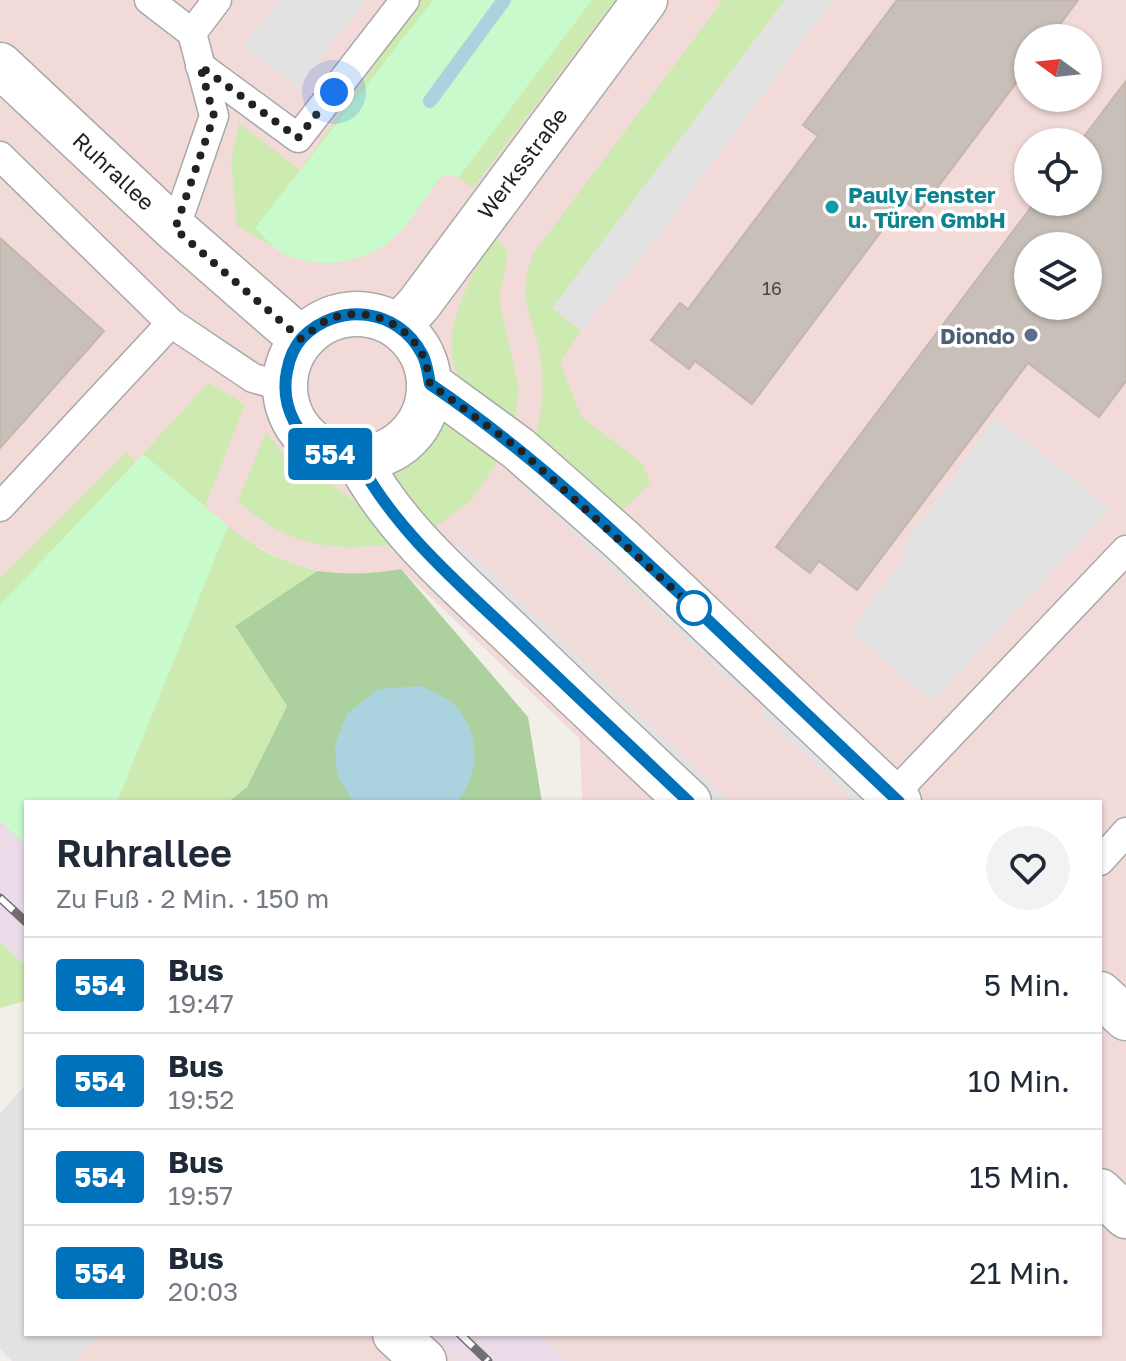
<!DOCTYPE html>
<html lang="de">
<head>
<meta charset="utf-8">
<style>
  :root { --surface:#fff; --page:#f2f2f3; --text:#1f2937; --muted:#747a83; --line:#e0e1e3 }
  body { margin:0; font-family:"Golos Text",sans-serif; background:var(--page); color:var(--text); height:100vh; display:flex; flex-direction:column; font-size:30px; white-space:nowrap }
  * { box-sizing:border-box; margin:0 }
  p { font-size:26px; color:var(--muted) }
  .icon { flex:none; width:44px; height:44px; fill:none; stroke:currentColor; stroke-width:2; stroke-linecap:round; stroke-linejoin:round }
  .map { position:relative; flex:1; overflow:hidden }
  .side { position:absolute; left:24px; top:800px; width:1078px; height:536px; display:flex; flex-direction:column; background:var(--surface); border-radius:0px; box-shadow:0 2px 6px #0004 }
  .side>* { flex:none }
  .badge { padding:0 16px; border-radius:6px; font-size:28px; line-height:52px }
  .needle { width:52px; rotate:285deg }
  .controls { position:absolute; left:1014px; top:24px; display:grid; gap:16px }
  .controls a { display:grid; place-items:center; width:88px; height:88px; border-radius:50%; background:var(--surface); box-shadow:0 2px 6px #0004; font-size:40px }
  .you { position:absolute; width:40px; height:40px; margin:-20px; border:6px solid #fff; border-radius:50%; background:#1a73e8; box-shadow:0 0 0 12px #1a73e833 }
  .map>.badge { position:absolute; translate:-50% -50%; box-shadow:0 0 0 4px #fff }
  .round { display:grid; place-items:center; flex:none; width:84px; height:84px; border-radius:42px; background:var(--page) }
  .summary { display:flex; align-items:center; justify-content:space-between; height:136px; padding:0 32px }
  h1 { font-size:38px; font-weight:600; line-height:60px }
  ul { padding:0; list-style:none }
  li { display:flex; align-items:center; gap:24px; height:96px; padding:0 32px; border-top:2px solid var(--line) }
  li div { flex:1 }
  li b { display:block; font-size:30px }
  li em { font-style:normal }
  li .badge { min-width:88px; font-weight:700; text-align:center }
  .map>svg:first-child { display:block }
  .commercial { fill:#f2dad9; fill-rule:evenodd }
  .industrial { fill:#ebdbe8 }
  .grass { fill:#cdebb0 }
  .forest { fill:#add19e }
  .park { fill:#c8facc }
  .parking { fill:#e2e2e2 }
  .water { fill:#aad3df }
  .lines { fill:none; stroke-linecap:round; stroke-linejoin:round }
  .stream { stroke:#aad3df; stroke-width:14 }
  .building { fill:#c7bfb8; stroke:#c4b6ab; stroke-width:2; fill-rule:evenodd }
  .lane-casing { stroke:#a9a9a9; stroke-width:31 }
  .street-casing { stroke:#a9a9a9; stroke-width:47 }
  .lane { stroke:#fff; stroke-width:28 }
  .street { stroke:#fff; stroke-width:44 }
  .rail-casing { stroke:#707070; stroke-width:9 }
  .rail { stroke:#fff; stroke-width:6; stroke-dasharray:18; stroke-linecap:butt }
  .line-casing { stroke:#fff; stroke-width:18 }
  .line { stroke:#0072bc; stroke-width:12 }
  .walk { stroke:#222; stroke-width:8; stroke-dasharray:0 14.4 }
  .culture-dot { fill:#0f9aa8; stroke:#fff; stroke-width:3 }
  .service-dot { fill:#5c6f8a; stroke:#fff; stroke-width:3 }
  .stop-dot { fill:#fff; stroke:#0072bc; stroke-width:4 }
  .labels { text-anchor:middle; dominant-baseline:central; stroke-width:7; stroke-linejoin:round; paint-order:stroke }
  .number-label { font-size:18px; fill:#4b4948 }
  .street-label { font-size:22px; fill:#222; stroke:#fff }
  .culture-label { font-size:22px; font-weight:bold; fill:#0d838f; stroke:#fff; text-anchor:start }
  .service-label { font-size:22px; font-weight:bold; fill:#4e5e75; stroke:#fff; text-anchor:end }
</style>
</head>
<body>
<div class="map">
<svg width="1126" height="1361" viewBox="0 0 1126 1361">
  <rect width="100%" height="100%" fill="#f2efe9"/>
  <path class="commercial" d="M0,0H1126V1361H75L100,1334H1100V802H582L580,739L401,569L373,574L345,575L317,571L290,564L240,537L26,802V848L0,823ZM1028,38H1088V98H1028ZM1028,142H1088V202H1028ZM1028,246H1088V306H1028Z"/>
  <path class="industrial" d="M0,821L26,845V966L0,942Z
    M429,1334H540L568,1361H457Z"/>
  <path class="grass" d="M421,0H615L473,188L457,176L446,174L439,179L389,242L368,254L347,260L328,263L289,256L237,226L231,161L239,123L300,170Z
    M723,0H785L553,308L581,331L560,362L581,416L643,464L650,483L625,508L612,511L533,442C542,416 545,390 541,363C536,316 514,306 533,254Z
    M492,238L502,243L508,254L499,299L519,390L513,427C498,414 478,402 466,387C429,344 471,279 492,238Z
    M208,383L245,404L205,507C242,539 269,559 317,571L235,626L287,706L247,787L228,802H26V845L0,821V579L126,452L137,463L143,454Z
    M447,417L502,455L472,500L431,530L388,477C417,464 433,445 447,417Z
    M266,431L285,457L303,470L335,487L375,516L403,542C337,554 288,547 238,501Z
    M0,942L26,966V1001L0,1008Z"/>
  <path class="forest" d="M401,569L528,717L542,802H228L247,787L287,706L235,626L317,571C347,575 372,574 401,569Z"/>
  <path class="park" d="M433,0H592L459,177L447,174L439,179C424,199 409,226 389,242C361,264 314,270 282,253C272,247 263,236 255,228Z
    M143,454L228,526L117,802H26V845L0,821V605Z"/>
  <path class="parking" d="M279,0H366L298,88L243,46Z
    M785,0H833L659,235L581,331L552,308Z
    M996,417L1110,508L932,703L851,631L907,552L903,546Z
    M524,471L758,689L749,698L518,481Z
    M462,545L731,802H712L450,552Z
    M770,701L877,802H856L760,712Z
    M26,1084V1334H100L75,1361H12L0,1349V1114Z"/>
  <path class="water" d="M423,686C434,693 452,700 459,710C481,738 479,775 457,802H353L337,774L335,744L347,714L378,689Z"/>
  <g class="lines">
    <path class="stream" d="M430,101L504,0"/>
  </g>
  <path class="building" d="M897,0H1078L1050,38H1028V67L919,212L904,201L752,404L695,361L689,369L651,340L680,303L688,309L818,136L803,125Z
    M1126,81V381L1099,417L1028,363L857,590L819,561L810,573L776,547L1035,202H1088V142H1080ZM1028,246H1088V306H1028Z
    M0,238L104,331L0,448Z"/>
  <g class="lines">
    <g class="lane-casing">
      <path id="lane" d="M149,0L192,33L214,116L175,229
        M192,33L217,0
        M200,66L298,138L405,0
        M0,156L171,323L0,507
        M171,323L253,378L284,387
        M892,796L1126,550
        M1100,861L1126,832"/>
    </g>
    <g class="street-casing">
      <path id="street" d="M0,65L175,229L301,339
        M285 386a72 72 0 1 1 144 0a72 72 0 1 1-144 0Z
        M399,326L419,304L645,0
        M430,384L519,449L622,540L899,802
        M358,459C393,527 456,581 511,633C570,690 629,746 689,802
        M1100,994L1126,1018
        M1100,1191L1126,1216
        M395,1334L424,1361"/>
    </g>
    <use href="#lane" class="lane"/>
    <use href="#street" class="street"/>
    <g class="rail-casing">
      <path id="rail" d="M0,898L26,922
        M460,1334L488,1361"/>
    </g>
    <use href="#rail" class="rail"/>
  </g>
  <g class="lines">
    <g class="line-casing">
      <path id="line" d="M689,802C631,747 573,692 515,637C460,585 392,527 358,459C350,458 341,458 333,455C298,443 280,406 287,371C289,360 294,347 302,338C338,301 398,308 422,354C427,362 428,375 430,384C525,448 608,526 691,604C760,670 830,736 899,802"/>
    </g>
    <use href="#line" class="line"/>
    <path class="walk" d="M334,92L298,138L200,66L214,116L175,229L301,339C311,332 321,322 332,318C367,306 405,322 422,354C427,362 428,375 430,384L519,449L694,608"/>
  </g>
  <circle class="culture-dot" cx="832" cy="207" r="8"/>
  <circle class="service-dot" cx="1031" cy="335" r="8"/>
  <circle class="stop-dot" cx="694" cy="608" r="16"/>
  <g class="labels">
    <g class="number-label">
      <text x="772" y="288">16</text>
    </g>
    <g class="street-label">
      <text transform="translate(522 163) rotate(-53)">Werksstraße</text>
      <text transform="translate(114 171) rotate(43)">Ruhrallee</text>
    </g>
    <g class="culture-label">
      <text x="848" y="194">Pauly Fenster<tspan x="848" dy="25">u. Türen GmbH</tspan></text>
    </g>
    <g class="service-label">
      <text x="1015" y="335">Diondo</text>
    </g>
  </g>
</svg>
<div class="controls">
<a><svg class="needle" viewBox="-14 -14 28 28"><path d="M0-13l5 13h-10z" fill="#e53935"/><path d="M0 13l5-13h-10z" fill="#747a83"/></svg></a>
<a><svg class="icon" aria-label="locate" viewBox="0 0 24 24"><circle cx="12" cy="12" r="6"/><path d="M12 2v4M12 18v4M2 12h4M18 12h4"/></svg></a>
<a><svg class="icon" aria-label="layers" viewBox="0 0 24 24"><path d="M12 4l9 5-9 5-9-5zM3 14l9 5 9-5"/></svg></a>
</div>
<div class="you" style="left:334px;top:92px"></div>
<b class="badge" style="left:330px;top:454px;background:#0072bc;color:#fff">554</b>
<section class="side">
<div class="summary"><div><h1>Ruhrallee</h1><p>Zu Fuß · 2 Min. · 150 m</p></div><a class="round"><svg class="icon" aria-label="heart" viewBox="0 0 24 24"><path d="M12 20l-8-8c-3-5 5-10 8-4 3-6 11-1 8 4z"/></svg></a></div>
<ul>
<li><span class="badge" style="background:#0072bc;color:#fff">554</span><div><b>Bus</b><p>19:47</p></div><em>5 Min.</em></li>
<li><span class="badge" style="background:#0072bc;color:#fff">554</span><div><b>Bus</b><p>19:52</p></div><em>10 Min.</em></li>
<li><span class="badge" style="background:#0072bc;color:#fff">554</span><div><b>Bus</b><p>19:57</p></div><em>15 Min.</em></li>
<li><span class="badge" style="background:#0072bc;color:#fff">554</span><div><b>Bus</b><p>20:03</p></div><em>21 Min.</em></li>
</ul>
</section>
</div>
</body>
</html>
